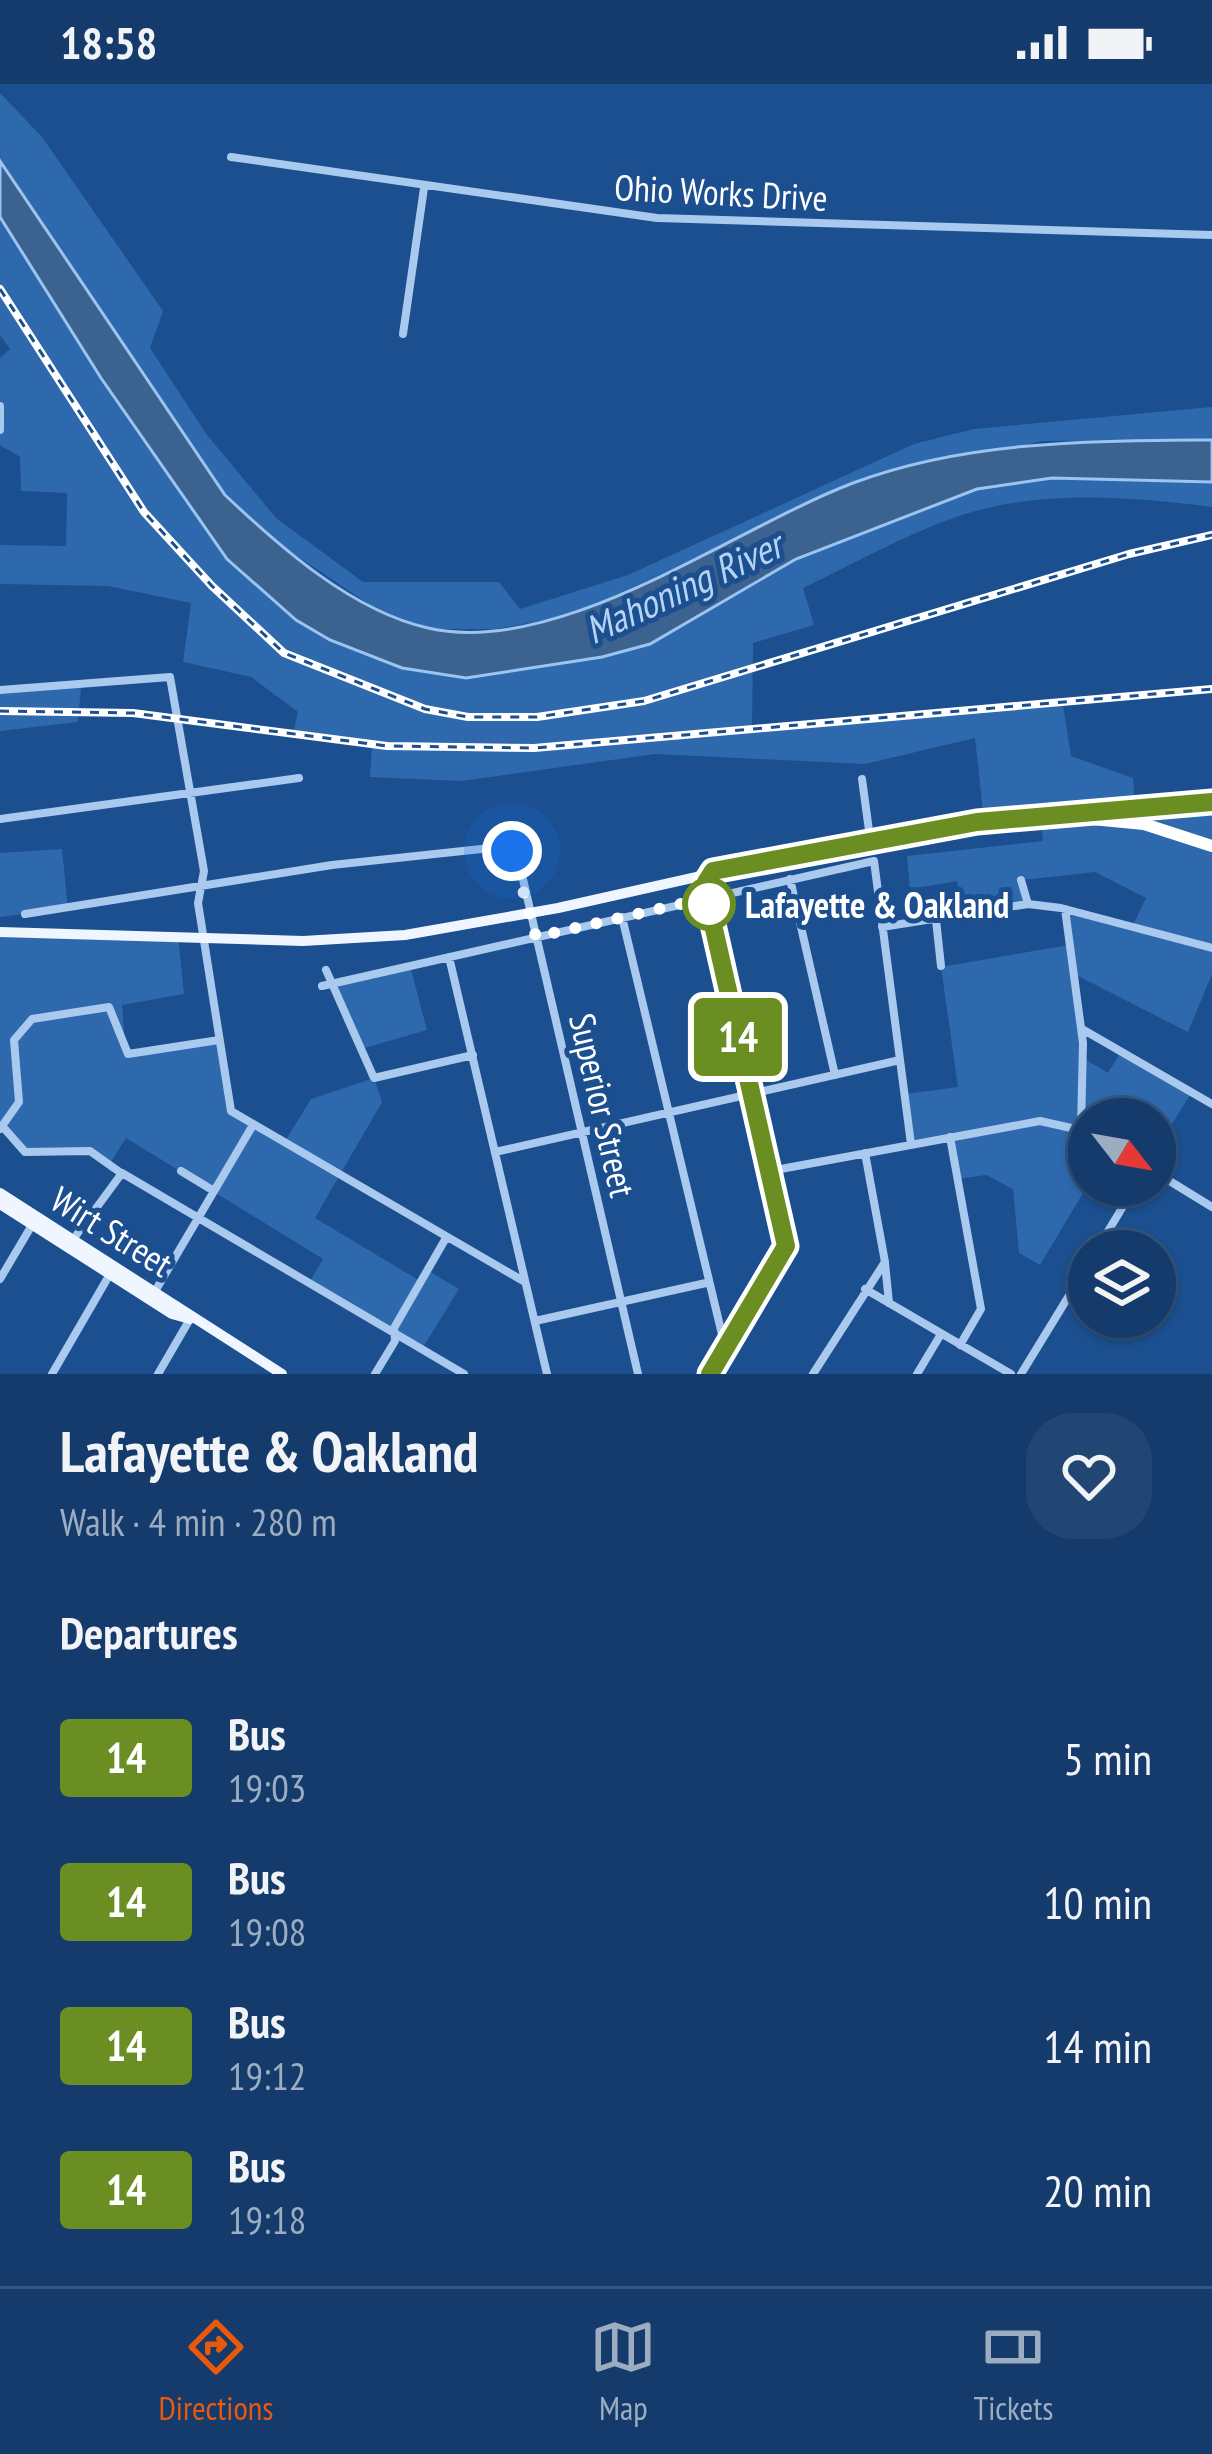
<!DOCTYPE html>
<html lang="en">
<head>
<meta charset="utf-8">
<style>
  :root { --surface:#143b6b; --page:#214673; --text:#f1f3f6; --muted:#9dadc1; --line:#33557e; --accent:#ea580c }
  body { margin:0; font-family:"PT Sans Narrow",sans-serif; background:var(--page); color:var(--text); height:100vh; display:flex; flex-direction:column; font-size:45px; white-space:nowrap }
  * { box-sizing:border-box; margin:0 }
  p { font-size:39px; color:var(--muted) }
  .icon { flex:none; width:66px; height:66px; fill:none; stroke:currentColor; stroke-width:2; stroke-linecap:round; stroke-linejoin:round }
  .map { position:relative; height:1290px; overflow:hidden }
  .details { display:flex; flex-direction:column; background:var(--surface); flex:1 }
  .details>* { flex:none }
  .badge { padding:0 24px; border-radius:9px; font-size:42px; line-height:78px }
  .needle { width:78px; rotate:121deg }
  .tools { position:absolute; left:1068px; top:1014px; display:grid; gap:24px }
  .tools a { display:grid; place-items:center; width:108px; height:108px; border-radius:50%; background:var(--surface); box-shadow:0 3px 9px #0004,0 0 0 3px var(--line); font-size:60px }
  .you { position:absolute; width:60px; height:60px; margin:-30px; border:9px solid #fff; border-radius:50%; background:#1a73e8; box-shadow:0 0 0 18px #1a73e833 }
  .map>.badge { position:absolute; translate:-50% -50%; box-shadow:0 0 0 6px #fff }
  h2 { padding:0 60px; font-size:45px; line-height:108px }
  .round { display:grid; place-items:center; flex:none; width:126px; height:126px; border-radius:48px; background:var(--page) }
  .head { display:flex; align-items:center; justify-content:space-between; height:204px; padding:0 60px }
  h1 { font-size:57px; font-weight:800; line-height:90px }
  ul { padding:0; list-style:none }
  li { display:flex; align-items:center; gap:36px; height:144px; padding:0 60px }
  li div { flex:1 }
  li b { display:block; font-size:45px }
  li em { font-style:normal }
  li .badge { min-width:132px; font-weight:700; text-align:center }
  .status { display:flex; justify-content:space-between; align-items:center; height:84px; padding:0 60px; background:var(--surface); direction:ltr }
  .status svg { height:33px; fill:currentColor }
  .tab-bar { display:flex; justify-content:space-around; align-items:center; height:168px; border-top:3px solid var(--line); background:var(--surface); font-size:33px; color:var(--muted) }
  .tab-bar a { display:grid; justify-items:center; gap:6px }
  .tab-bar .selected { color:var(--accent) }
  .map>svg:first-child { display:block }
  .green { fill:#2e69ad }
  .water { fill:#3c6290; stroke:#9cc4f0; stroke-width:3 }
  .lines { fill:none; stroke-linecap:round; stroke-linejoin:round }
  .minor { stroke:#a9c9ee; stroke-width:8 }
  .major { stroke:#f0f6ff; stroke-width:10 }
  .highway { stroke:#fff; stroke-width:12 }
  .rail-casing { stroke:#fff; stroke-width:8 }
  .rail { stroke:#1b4f8f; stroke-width:3; stroke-dasharray:9; stroke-linecap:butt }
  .line-casing { stroke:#fff; stroke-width:27 }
  .line { stroke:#6b8e23; stroke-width:18 }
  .walk { stroke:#fff; stroke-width:12; stroke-dasharray:0 21.6 }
  .stop-dot { fill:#fff; stroke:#6b8e23; stroke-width:6 }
  .labels { text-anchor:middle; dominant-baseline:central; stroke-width:10; stroke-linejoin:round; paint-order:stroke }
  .street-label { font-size:36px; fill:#fff; stroke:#1b4f8f }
  .stop-label { font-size:36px; font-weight:bold; fill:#fff; stroke:#1b4f8f; text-anchor:start }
  .water-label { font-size:39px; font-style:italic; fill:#b5d3f5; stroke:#1b4f8f }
</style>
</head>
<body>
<div class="status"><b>18:58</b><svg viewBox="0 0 49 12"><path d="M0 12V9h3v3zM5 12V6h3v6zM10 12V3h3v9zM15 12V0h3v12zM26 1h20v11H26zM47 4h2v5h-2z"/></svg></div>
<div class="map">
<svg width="1212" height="1290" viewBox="0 0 1212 1290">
  <rect width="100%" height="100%" fill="#1b4f8f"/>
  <path class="green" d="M0,9L42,53L163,227L150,264L207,351L276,434L363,498H499L520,525L628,491L914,360L974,345L1212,323V356L1043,357L854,399L574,531L496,545H431L379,527L269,453L225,411L0,77Z
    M0,133L101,294L296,536L602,573L650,560L796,475L977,405L1052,394L1212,398V423C1133,413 1050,406 972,428C914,445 858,478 803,504L814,541L753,559L752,645L1063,621L1071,672L1133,694L1135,722L1212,718V890L1188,948L1076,891L1083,974L1108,989L1122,966L1192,1008L1163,1054L1155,1049V1035H1089V1099L1040,1181L1019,1169L1013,1105L986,1091L958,1095L950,1054L911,1060L905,1010L958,1003L941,883L1069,861L1065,825L1132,843L1146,814L1095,788L1022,796L1028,820L965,832L957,797L910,805L907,772L1043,757L1040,730L984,737L975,654L865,680L655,670L461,697L370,693L372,663L292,653L298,628L251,593L183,578L191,519L108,502L0,500V461L66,462L67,409L21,407L20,373L0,361V274L10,265L0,251Z
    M81,603L78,638L0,647V606Z
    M62,765L68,824L0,833V769Z
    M0,848L178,852L184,910L122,921L126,969L219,956L231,1027L284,1059L311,1015L374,994L382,1018L315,1134L420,1197L427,1186L459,1205L422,1265L309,1199L323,1175L126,1054L109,1081L90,1067L33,1070L0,1045Z
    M410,882L427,946L361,965L332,900Z"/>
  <path class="water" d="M0,77L225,411C280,463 352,527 428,544C560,574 732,445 853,399C967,356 1092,357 1212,356V398L1052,394L977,405L796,475L650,560L602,573L466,594L402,584L330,556L296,536L227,475L101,294L0,133Z"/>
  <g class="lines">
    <path class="minor" d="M231,73L657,134L1212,151
      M403,250L424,104
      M0,322V346
      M0,606L170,593L204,787L198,819L231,1027L525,1198
      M862,695L870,754
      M0,735L299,694
      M790,795L835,991
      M1021,796L1028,820
      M707,814L786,1160L710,1290
      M1065,825L1083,959L1081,1043
      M25,830L332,781L500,763L519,778L638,1290
      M622,833L725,1263
      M936,836L941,882
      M882,843L1028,820L1061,824L1212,864
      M449,873L547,1290
      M326,886L374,994L473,971
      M322,902L874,777L911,1060
      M1082,945L1212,1020
      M3,1043L25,1068L90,1067L121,1089
      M0,1045L19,1018L14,956L32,935L109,923L128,970L219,956
      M950,1053L981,1225L960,1261
      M495,1068L900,976
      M181,1087L214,1107
      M770,1087L1040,1037L1089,1048
      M1155,1088L1212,1123
      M72,1157L122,1089L464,1290
      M1096,1167L1136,1101
      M885,1179L889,1219
      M0,1195L32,1141
      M865,1205L1011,1290
      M154,1209L253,1041
      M535,1237L706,1199
      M52,1290L110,1190
      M158,1290L190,1235
      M375,1290L395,1257L394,1244L446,1154
      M813,1290L885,1178L865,1069
      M917,1290L941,1250
      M1021,1290L1089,1179"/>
    <path class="major" d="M1065,728L1212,718
      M707,814L706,798L713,787
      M0,848L303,857L405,851L558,824L870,754L1046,730
      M0,1109L282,1290
      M0,1120L172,1230L190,1235"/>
    <path class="highway" d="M1040,730L1144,740L1212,762"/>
    <g class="rail-casing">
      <path id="rail" d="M0,205L144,428L212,502L284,569L425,625L468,633H537L644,617L1129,470L1212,451
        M0,627L133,629L387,662L534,664L1212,605"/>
    </g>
    <use href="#rail" class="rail"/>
  </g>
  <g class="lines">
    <g class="line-casing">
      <path id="line" d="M710,1290L786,1162L707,814L706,798L713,787L977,738L1212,718"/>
    </g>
    <use href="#line" class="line"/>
    <path class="walk" d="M512,767L536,853L707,814L709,820"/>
  </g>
  <circle class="stop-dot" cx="709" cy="820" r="24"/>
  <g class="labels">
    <g class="street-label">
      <text transform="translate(721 108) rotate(3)">Ohio Works Drive</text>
      <text transform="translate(603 1021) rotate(77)">Superior Street</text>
      <text transform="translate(112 1147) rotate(32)">Wirt Street</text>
    </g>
    <g class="stop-label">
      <text x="745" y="820">Lafayette &amp; Oakland</text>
    </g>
    <g class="water-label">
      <text transform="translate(683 503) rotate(-25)">Mahoning River</text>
    </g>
  </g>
</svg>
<div class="tools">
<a><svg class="needle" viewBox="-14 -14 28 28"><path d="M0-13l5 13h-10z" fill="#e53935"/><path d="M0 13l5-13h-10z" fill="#9dadc1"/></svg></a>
<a><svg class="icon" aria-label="layers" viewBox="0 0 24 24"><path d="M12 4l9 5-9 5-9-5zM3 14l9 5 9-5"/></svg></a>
</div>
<div class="you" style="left:512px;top:767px"></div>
<b class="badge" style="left:738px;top:953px;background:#6b8e23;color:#fff">14</b>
</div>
<section class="details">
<div class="head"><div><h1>Lafayette &amp; Oakland</h1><p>Walk · 4 min · 280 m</p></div><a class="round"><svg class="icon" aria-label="heart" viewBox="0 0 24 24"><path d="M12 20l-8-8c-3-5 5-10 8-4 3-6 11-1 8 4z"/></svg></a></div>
<h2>Departures</h2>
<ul>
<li><span class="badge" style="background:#6b8e23;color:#fff">14</span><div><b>Bus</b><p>19:03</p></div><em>5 min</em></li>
<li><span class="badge" style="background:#6b8e23;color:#fff">14</span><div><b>Bus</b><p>19:08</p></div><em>10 min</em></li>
<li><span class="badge" style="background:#6b8e23;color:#fff">14</span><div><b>Bus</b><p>19:12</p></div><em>14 min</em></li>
<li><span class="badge" style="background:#6b8e23;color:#fff">14</span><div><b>Bus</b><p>19:18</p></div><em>20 min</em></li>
</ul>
</section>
<nav class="tab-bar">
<a class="selected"><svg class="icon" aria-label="directions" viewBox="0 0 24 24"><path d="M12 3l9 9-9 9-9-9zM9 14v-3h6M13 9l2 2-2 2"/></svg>Directions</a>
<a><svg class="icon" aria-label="map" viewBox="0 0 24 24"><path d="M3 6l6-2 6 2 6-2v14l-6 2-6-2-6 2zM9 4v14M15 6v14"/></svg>Map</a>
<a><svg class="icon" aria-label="tickets" viewBox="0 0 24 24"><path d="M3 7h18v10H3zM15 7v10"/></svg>Tickets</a>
</nav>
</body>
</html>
